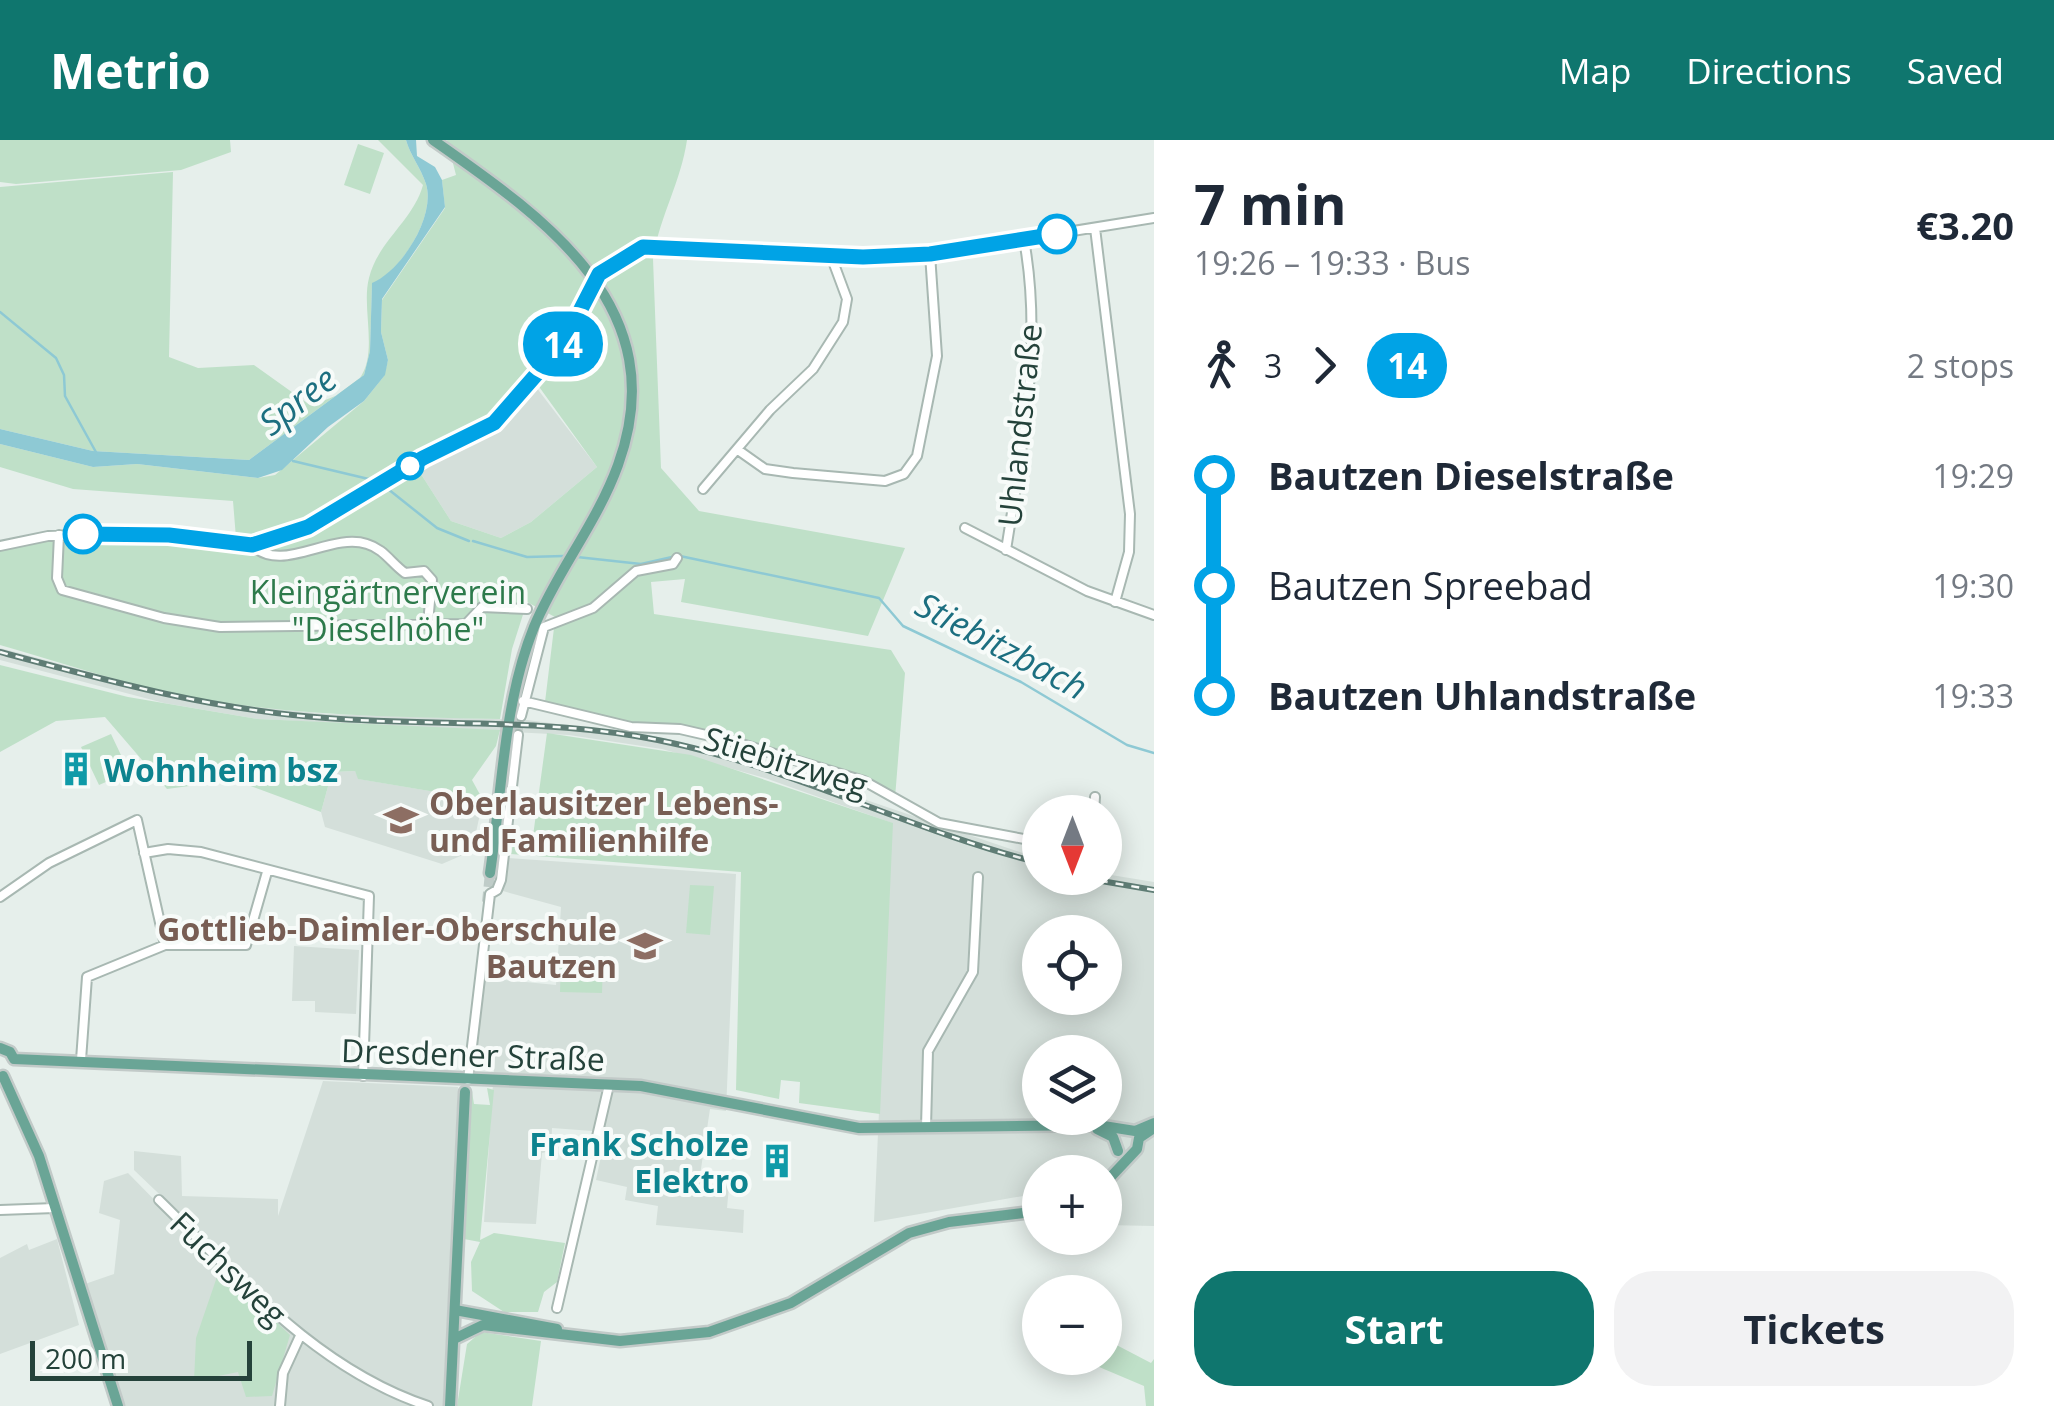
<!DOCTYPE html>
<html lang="en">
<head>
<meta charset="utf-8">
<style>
  :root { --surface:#fff; --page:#f2f2f3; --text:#1f2937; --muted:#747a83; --accent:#0f766e }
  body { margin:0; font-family:"Open Sans",sans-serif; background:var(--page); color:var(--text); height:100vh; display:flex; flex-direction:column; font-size:38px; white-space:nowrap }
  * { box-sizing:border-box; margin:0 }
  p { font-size:32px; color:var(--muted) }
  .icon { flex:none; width:55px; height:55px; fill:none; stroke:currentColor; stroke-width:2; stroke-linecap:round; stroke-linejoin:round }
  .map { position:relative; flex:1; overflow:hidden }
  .panel { display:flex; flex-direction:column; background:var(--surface); width:900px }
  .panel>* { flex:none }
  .badge { padding:0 20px; border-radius:32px; font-size:35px; line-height:65px }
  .needle { width:65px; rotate:180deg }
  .fabs { position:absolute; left:1022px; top:655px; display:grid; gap:20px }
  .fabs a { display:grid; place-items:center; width:100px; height:100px; border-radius:50%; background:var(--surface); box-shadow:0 5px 25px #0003; font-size:50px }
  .scale { position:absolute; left:30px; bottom:25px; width:222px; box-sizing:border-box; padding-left:10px; border:5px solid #24423a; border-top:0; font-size:28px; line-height:35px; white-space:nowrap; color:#24423a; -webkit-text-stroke:8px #f7fbf9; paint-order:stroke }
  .map>.badge { position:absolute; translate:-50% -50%; box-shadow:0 0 0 5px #fff }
  .legs { display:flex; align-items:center; gap:15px; height:110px; padding:0 40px; font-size:32px }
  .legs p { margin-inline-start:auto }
  .head { display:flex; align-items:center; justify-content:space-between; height:170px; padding:0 40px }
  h1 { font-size:55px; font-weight:700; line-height:75px }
  .primary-button { display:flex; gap:20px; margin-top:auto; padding:20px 40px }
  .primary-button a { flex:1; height:115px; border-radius:40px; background:var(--accent); color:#fff; font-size:40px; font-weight:700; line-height:115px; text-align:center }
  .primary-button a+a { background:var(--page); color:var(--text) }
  ul { padding:0 40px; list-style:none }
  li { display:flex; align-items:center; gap:35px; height:110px; font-size:38px }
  li i { display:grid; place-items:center; width:15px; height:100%; margin:0 12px; background:currentColor }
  li i::after { content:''; width:25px; height:25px; margin:-12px; border:8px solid; border-radius:50%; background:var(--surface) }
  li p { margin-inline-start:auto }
  li:first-child i { background:linear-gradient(#0000 50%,currentColor 0) }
  li:last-child i { background:linear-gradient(currentColor 50%,#0000 0) }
  header { display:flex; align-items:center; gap:60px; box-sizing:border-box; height:140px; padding:0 50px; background:var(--accent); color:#fff }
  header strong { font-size:48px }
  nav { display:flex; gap:55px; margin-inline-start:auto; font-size:35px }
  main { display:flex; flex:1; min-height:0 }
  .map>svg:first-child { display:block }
  .built { fill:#d4dfda; fill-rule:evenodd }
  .green { fill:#bfe0c8 }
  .water { fill:#8ec9d4 }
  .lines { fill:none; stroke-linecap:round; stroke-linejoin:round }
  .stream { stroke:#8ec9d4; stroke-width:2.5 }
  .minor-tunnel { stroke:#bfccc8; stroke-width:8; stroke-dasharray:8 4; stroke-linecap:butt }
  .major-tunnel { stroke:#bfccc8; stroke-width:10; stroke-dasharray:10 5; stroke-linecap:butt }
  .minor-casing { stroke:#a8b8b2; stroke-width:12 }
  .major-casing { stroke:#c2cac8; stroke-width:15 }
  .minor { stroke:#fff; stroke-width:8 }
  .major { stroke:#6aa596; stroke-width:10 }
  .rail-casing { stroke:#5f7d75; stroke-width:6 }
  .rail { stroke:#f7fbf9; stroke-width:2.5; stroke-dasharray:8; stroke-linecap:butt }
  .line-1-casing { stroke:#fff; stroke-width:22 }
  .line-1 { stroke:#00a3e6; stroke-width:15 }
  .stop-1-dot { fill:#fff; stroke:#00a3e6; stroke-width:5 }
  .labels { text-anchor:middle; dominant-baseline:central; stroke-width:8; stroke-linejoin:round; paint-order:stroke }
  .street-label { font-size:32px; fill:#24423a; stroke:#f7fbf9 }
  .park-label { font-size:32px; fill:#2d7a4b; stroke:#f7fbf9 }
  .culture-label { font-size:32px; font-weight:bold; fill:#0d838f; stroke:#f7fbf9; text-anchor:start }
  .education-label { font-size:32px; font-weight:bold; fill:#785e54; stroke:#f7fbf9; text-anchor:start }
  .water-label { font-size:35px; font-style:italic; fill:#1c6f80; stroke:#f7fbf9 }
</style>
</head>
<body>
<header>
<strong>Metrio</strong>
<nav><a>Map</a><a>Directions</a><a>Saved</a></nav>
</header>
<main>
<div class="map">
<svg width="1154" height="1266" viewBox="0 0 1154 1266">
  <rect width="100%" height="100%" fill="#e6efeb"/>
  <path class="built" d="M536,247L597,327L531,382L501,398L451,381L419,331L432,317L490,291Z
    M0,508L166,552L256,567L326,574L527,580L665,598L769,627L1040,719V738H1105V734L1154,742V1086L1105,1085V1032H1040V1053L874,1082L892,683L765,638L662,609L569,595L258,579L164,563L0,520ZM1040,792H1105V858H1040ZM1040,912H1105V978H1040Z
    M355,631L359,639L483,660L472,711L442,724L325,687L321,672L332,632Z
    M507,718L736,734L726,971L710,969L699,1042L729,1046L727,1068L744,1070L743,1093L656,1085L658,1066L625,1060L627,1047L596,1040L606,992L552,988L551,1011L542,1013L536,1084L484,1082L494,928L474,927L484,838L556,845L561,767L503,751Z
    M294,806L359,810L356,874L315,872V861H292Z
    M323,941L458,947L443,1266H125L85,1144L114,1134L120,1080L99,1073L104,1041L128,1033L235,1142L242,1133L134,1030V1011L181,1016L182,1056L278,1059V1076Z
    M57,1099L79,1185L0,1214V1118L27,1104L29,1110Z"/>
  <path class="green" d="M0,0H230L231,12L181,30L16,44L0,42Z
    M378,0H406C410,15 421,28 426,44C436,77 401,131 372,144L370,211L364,235L249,320L93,311L0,289V47L173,32L169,217L198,228L254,225L310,265C327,260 347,253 359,239C379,214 361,168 369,138C378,101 413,81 423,45Z
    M447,0H687C681,42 659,78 653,119L661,328L699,371L905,408L868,496L681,462L685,439L651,442L654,474L891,510L905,533L895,658L876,644L732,600L613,582L545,562L554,488L607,461C587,463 575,475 555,477L527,462L512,509L500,579C400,577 300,576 201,559C133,547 66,524 0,505V410C58,392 123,395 183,400C207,403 236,411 260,407C318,397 366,355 419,331L451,381L501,398L531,382L597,327L532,237L485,283L417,316L306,385L256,401L236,398L233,361L73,349L0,327V304L93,327L137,324L258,338L275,335L364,261L384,236L388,220L381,192L382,160L445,68L442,40L456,35Z
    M358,4L384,13L370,54L344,45Z
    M0,525L128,557L258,579L500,590L496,606L472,640L483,660L358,639L355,631L332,632L321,672L234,640L167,649L105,577L56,581L0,612Z
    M547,593L691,615L893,683L880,974L799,963L800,942L781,940L779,959L736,950L741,732L511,714L515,694L533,696Z
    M111,594L129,632L99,645L81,607Z
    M690,745L714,746L710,795L686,793Z
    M561,819L603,821L602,853L560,852Z
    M487,948L494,950L480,1100L494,1093L565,1103L557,1142L544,1152L538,1172H504L472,1151L471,1122L480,1102L464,1099L472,952L474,964L490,965Z
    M220,1128L290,1195L272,1256L246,1257L238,1232L194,1241L196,1198Z
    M481,1192L541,1201L532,1266H457L467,1204Z
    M1105,1199L1151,1223L1154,1219V1266H1146L1144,1246L1092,1224L1095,1218H1105Z"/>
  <path class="water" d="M406,0H416L417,16L435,27L442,40L445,67L382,159L381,192L388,220L385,235L364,261L328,287L282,330L258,338L137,324L93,327L0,304V289L93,311L249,320L364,235L370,211L372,143C401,131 436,77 426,44C421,28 410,15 406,0Z"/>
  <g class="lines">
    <path class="stream" d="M0,172L56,218L64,235L65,256L97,314
      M293,321L377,341
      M383,345L437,388L469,401
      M473,401L527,417L564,416
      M680,416L879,458L903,486L1021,542L1127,605L1154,613
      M577,417L641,424L672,417"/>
    <path class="minor-tunnel" d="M518,595L521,576"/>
    <path class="major-tunnel" d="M487,762L490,733"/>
    <g class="minor-casing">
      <path id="minor" d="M1095,88L1130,374L1129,412L1115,462
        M738,310L765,329L793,333L885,341L904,334L917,316L937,216L930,114
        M703,349L770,270L813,229L843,182L847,159L831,116
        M965,388L1087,451L1154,475
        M59,395L57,438L62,450L164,478L220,487L466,484L482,467L527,469
        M252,405C281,435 330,392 367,404C384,409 391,423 405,433L424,431L432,440L428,483
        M0,406L48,396L102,394L169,395L252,405L308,387L423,318L494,283L558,210L599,134L634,110L666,105L831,116L930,114L1154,78
        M1006,410C1022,308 1043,203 1024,100
        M523,561L631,587L680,589L732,601L864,641L939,683L1040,702
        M521,576L544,487L593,468L636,431L673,424L677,418
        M1094,672L1095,657
        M144,713L168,709L201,712L369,756L363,936
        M0,757L49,723L137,680L165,805
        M81,920L87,837L165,805H246L267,732
        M468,940L490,754L497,750L501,740L518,595
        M926,987L928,911L973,832L978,737
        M159,1060C241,1140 317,1229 428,1266
        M0,1070L55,1068
        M557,1168L609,945
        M280,1266L283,1233L300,1196"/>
    </g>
    <g class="major-casing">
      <path id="major" d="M433,0C546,79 675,168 618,325C597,383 557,431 534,487C503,564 502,653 490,733
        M0,908L10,912L14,919
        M14,919L641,946L859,988L1097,985L1135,991L1154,983
        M3,936L39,1016L118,1266
        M1097,989L1113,997L1118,1011
        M1105,1043L1137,1009L1139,998L1154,988
        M455,1170L557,1189
        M454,1199L483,1185L620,1201L709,1192L791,1163L909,1093L949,1082L1040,1071
        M450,1266L465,952"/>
    </g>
    <use href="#minor" class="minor"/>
    <use href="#major" class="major"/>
    <g class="rail-casing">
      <path id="rail" d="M0,512C108,541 214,570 326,578C429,586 533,579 636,596C776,619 903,689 1040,723
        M1084,738L1154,750"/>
    </g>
    <use href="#rail" class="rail"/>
  </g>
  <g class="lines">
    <g class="line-1-casing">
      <path id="line-1" d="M83,394L169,395L252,405L308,387L423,318L494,283L563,204L599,134L643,107L863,117L930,114L1057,94"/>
    </g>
    <use href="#line-1" class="line-1"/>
  </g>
  <defs>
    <g id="building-bare" transform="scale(2.7)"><path d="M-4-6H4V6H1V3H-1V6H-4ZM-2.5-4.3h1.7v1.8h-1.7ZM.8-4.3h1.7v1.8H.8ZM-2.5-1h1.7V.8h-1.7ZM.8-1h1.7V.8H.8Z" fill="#0f9aa8" stroke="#f7fbf9" stroke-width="2.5" paint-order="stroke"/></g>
    <g id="school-bare" transform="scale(2.7)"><path d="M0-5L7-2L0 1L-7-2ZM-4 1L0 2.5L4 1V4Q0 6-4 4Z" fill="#8d6e63" stroke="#f7fbf9" stroke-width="2.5" paint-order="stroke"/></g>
  </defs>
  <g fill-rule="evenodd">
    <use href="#building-bare" x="76" y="629"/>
    <use href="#school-bare" x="401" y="680"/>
    <use href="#school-bare" x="645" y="806"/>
    <use href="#building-bare" x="777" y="1021"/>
  </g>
  <g class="stop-1-dot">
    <circle cx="1057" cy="94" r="18"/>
    <circle cx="410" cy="326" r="12"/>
    <circle cx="83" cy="394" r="18"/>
  </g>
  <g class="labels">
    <g class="street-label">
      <text transform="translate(1019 285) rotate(-84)">Uhlandstraße</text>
      <text transform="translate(786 621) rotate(17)">Stiebitzweg</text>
      <text transform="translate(473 914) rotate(2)">Dresdener Straße</text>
      <text transform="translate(229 1128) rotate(44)">Fuchsweg</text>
    </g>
    <g class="park-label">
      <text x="388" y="451">Kleingärtnerverein<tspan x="388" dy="37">"Dieselhöhe"</tspan></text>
    </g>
    <g class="culture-label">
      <text x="104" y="629">Wohnheim bsz</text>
      <text x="749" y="1003" text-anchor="end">Frank Scholze<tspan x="749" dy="37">Elektro</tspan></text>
    </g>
    <g class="education-label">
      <text x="429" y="662">Oberlausitzer Lebens-<tspan x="429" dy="37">und Familienhilfe</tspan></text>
      <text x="617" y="788" text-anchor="end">Gottlieb-Daimler-Oberschule<tspan x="617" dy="37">Bautzen</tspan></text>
    </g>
    <g class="water-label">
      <text transform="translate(297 260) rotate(-38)">Spree</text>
      <text transform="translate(1002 505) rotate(28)">Stiebitzbach</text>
    </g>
  </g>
</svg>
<div class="fabs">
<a><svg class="needle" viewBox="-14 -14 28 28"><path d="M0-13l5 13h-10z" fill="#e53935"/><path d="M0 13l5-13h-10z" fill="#747a83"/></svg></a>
<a><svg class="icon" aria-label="locate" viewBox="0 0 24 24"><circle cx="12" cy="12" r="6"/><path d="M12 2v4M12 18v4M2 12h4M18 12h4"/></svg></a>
<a><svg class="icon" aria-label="layers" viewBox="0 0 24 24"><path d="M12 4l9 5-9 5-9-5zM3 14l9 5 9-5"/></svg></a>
<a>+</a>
<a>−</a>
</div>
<div class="scale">200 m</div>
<b class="badge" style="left:563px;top:204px;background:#00a3e6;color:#fff">14</b>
</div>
<section class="panel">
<div class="head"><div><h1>7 min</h1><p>19:26 – 19:33 · Bus</p></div><b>€3.20</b></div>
<div class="legs"><svg class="icon" aria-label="walk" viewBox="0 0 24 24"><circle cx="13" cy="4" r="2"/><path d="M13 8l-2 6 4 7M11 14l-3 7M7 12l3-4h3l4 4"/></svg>3<svg class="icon" aria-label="forward" viewBox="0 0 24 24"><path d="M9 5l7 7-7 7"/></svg><b class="badge" style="background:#00a3e6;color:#fff">14</b><p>2 stops</p></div>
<ul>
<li><i style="color:#00a3e6"></i><b>Bautzen Dieselstraße</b><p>19:29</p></li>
<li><i style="color:#00a3e6"></i><span>Bautzen Spreebad</span><p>19:30</p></li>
<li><i style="color:#00a3e6"></i><b>Bautzen Uhlandstraße</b><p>19:33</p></li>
</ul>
<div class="primary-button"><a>Start</a><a>Tickets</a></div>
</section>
</main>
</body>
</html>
